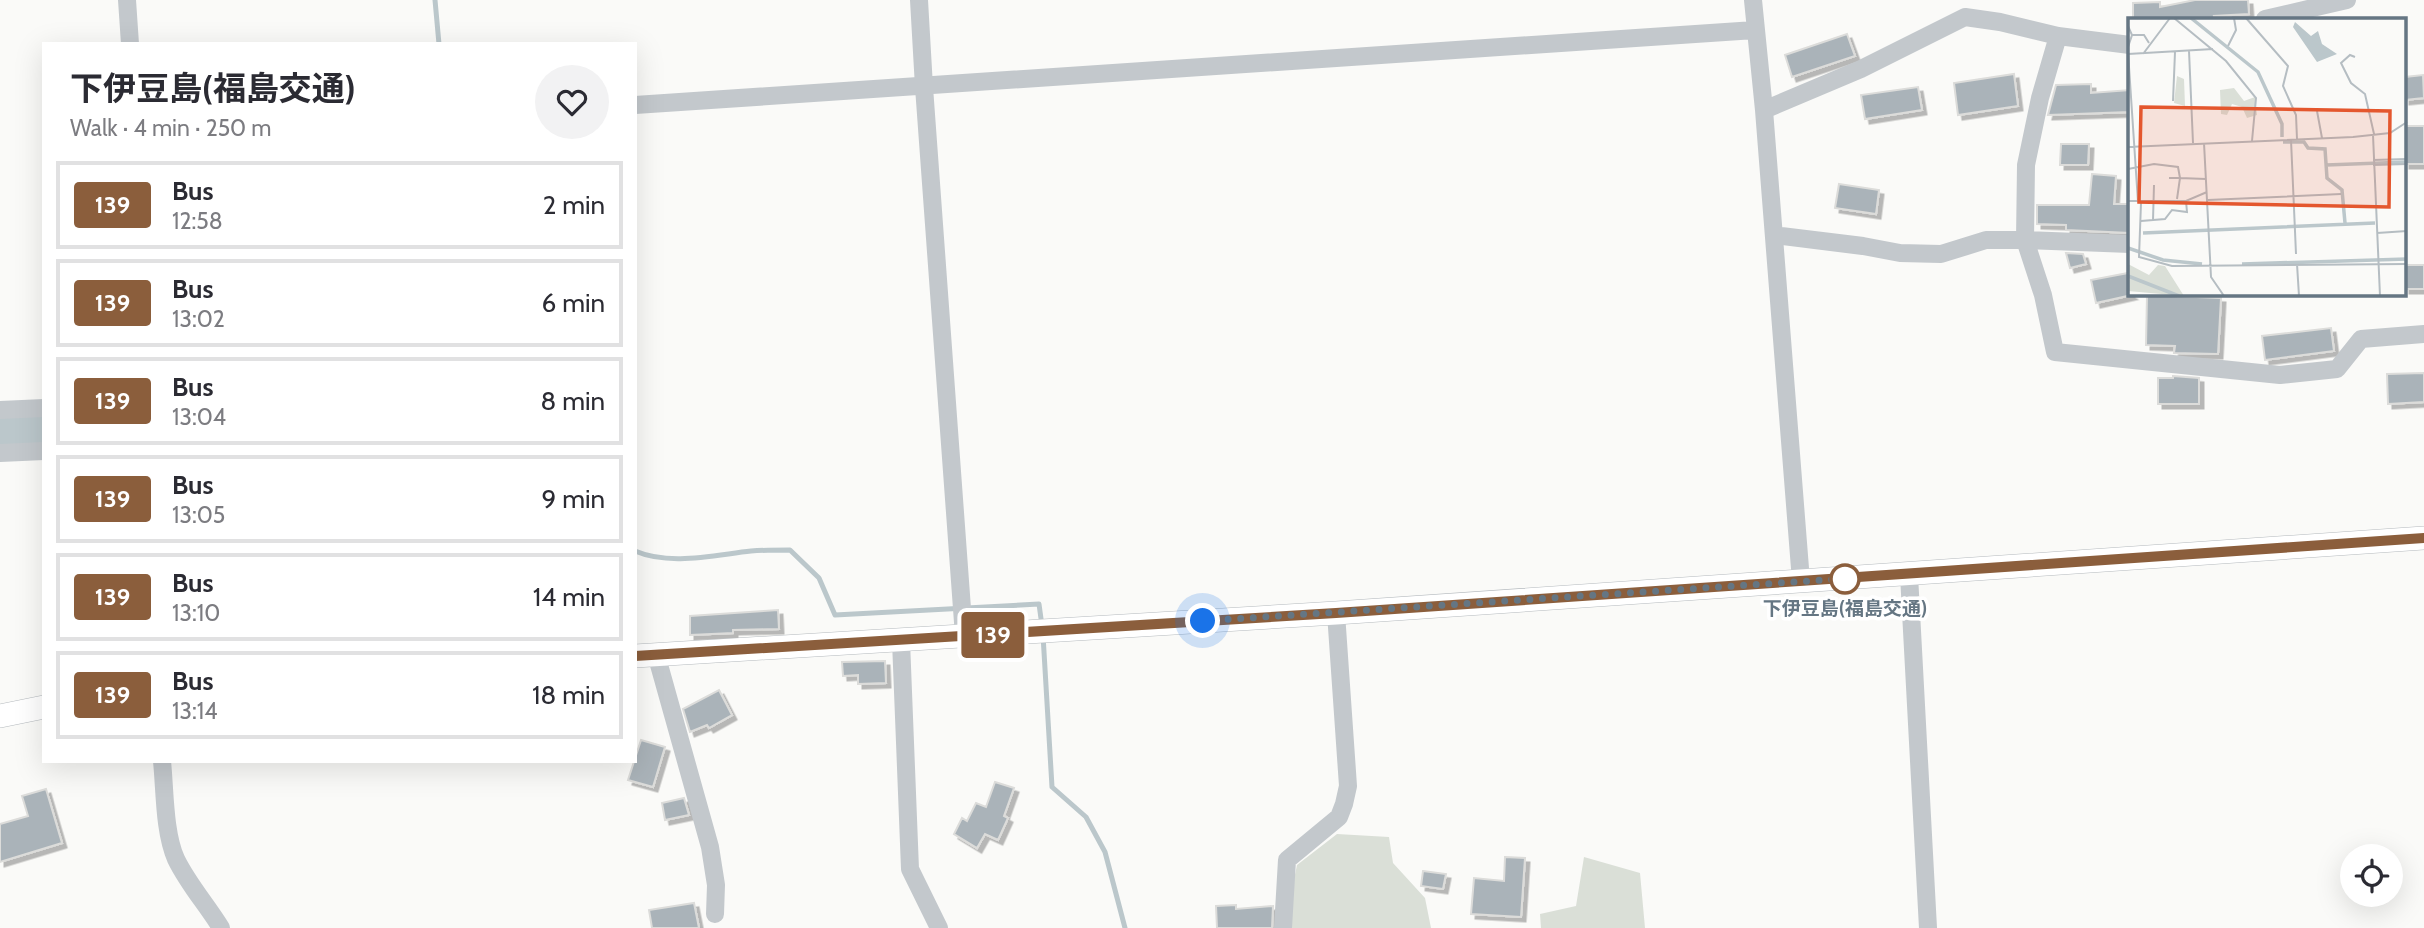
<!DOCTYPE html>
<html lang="en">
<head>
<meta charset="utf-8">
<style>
  :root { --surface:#fff; --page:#f2f2f3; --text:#2b2b33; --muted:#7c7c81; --line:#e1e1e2 }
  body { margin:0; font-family:Cabin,"Noto Sans JP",sans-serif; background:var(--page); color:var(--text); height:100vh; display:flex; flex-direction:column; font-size:26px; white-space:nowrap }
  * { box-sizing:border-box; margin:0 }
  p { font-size:23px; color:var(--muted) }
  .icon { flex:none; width:38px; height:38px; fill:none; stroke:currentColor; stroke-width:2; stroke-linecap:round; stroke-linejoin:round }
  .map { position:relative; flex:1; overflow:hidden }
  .panel { position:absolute; left:42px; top:42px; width:595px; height:721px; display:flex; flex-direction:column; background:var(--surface); border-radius:0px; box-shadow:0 7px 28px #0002 }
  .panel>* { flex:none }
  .badge { padding:0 14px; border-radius:5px; font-size:24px; line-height:46px }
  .tools { position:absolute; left:2340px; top:844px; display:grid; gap:14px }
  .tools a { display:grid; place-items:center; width:63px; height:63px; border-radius:50%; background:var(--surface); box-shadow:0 7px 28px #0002; font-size:35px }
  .you { position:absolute; width:35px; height:35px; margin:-18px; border:5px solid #fff; border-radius:50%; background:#1a73e8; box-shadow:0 0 0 10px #1a73e833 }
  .map>.badge { position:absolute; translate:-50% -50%; box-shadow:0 0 0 4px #fff }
  .round { display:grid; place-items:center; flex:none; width:74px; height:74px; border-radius:37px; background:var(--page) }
  .head { display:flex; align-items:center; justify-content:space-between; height:119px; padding:0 28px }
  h1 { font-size:33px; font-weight:700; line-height:52px }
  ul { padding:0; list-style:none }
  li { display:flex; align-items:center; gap:21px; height:88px; margin:0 14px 10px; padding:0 14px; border:4px solid var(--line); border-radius:0px }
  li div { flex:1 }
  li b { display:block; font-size:26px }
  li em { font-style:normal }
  li .badge { min-width:77px; font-weight:700; text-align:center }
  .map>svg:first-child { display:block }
  .green { fill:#dadfd7 }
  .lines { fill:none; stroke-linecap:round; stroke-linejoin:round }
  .stream { stroke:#bbc7cb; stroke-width:5 }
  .river { stroke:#bbc7cb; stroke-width:33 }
  .building { fill:#aab3b9; stroke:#dcdcda; stroke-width:2; filter:url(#shadow) }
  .major-casing { stroke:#b5babe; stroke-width:24 }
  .minor { stroke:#c3c8cc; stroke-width:18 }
  .major { stroke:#fff; stroke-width:23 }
  .line-casing { stroke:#fff; stroke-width:16 }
  .line { stroke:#8b5e3c; stroke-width:10 }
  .walk { stroke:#657683; stroke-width:7; stroke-dasharray:0 12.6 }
  .stop-dot { fill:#fff; stroke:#8b5e3c; stroke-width:3.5 }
  .labels { text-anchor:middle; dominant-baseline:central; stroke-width:7; stroke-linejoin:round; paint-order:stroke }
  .stop-label { font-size:19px; font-weight:bold; fill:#657683; stroke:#fff }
  .inset-river { fill:none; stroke:#bbc7cb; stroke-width:3.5 }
  .inset-road { fill:none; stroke:#b5bdc2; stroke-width:2 }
  .view { fill:#e4572e; fill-opacity:0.15; stroke:#e4572e; stroke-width:3.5 }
  .inset-edge { fill:none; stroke:#657683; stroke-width:3.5 }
</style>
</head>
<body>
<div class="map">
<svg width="2424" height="928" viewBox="0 0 2424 928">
  <defs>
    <filter id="shadow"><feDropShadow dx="4.5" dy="4.5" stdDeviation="0" flood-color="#0004"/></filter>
  </defs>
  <rect width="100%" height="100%" fill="#fafaf8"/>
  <path class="green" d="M1337,834L1389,837L1393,863L1425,898L1431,928H1284L1297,865Z
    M1584,857L1640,873L1645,928H1541L1540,914L1576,906Z"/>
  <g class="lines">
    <path class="stream" d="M435,0L439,44
      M635,551C670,566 714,555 751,551C764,550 777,550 790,550L819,578L835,615L1039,604L1042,626
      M1043,635L1052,787L1086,817L1105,852L1125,928"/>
    <path class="river" d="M0,430L44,428"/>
  </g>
  <path class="building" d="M2195,0H2248L2249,14L2214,16L2215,19H2133V3L2160,2V7Z
    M1847,34L1855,56L1792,77L1785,55Z
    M2014,74L2018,106L1958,115L1954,83Z
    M2423,75L2424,98L2405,100V77Z
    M2091,84V93L2130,90V112L2048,115L2056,85Z
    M1918,87L1922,110L1865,119L1861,95Z
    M2405,126H2424V164H2405Z
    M2061,144H2089L2088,165H2060Z
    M2092,174L2116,176L2114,204H2130V233L2066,230V225L2037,224V205H2089Z
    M1839,184L1879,190L1876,214L1835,208Z
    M2066,253L2083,254L2086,264L2070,268Z
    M2405,265H2424V289H2405Z
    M2128,273L2130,294L2132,295L2096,303L2091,280Z
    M2147,295L2221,298L2218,354L2174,353L2175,346L2146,345Z
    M2331,328L2334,351L2265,360L2262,336Z
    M2424,373V402L2388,404L2387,374Z
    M2173,376L2199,378V404H2158V378H2173Z
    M778,610L779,629L733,630V633L690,635V616Z
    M885,661L886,683L858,684V675L843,676L842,662Z
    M719,690L732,715L709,728L707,725L690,732L683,709Z
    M641,740L665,747L653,787L628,780Z
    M995,782L1014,788L1004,816L1008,818L998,840L985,834L977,848L954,834L962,818L967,821L976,803L986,807Z
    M46,789L62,843L0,862V824L28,816L22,796Z
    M684,798L689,815L665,820L662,803Z
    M1505,857L1525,858L1521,917L1471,914L1474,878L1504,881Z
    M1423,871L1446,874L1443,889L1421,886Z
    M694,903L699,928H652L649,910Z
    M1236,905V909L1273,906L1272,928H1217L1216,906Z"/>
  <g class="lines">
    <g class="major-casing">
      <path id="major" d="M635,656L1336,613L2424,538
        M0,716L44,707"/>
    </g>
    <path class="minor" d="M127,0L130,44
      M919,0L924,87L964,636
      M1753,0L1764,110L1801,581
      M2265,19L2347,0
      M2058,36L2040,98L2026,165L2025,240L2130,244
      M635,105L1755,30
      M1764,110L1861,69L1965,17L2000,22L2058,36L2130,45
      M1774,235L1863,246L1900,253L1941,254L1986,240H2025L2043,295L2055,352L2280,375L2337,369L2361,339L2424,334
      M0,410L44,408
      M0,453L44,451
      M1909,575L1928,928
      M901,641L910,869L939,928
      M656,654L710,847L716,885L715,914
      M162,761C165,790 164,832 176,859C188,884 207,905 221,928
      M1283,928L1287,860L1339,817L1344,804L1348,786L1336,613"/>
    <use href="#major" class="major"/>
  </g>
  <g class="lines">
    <g class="line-casing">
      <path id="line" d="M635,656L1336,613L2424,538"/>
    </g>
    <use href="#line" class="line"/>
    <path class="walk" d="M1203,621L1855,578L1845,579"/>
  </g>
  <circle class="stop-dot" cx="1845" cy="579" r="14"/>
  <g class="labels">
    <g class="stop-label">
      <text x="1845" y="608">下伊豆島(福島交通)</text>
    </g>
  </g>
  <g transform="translate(2128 18)">
    <rect width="278" height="278" fill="#fafaf8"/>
    <path d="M49,58L56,61L57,88L46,85ZM106,70L116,83L127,79L129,97L119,100L114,89L104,86L99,97L93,96L92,72ZM0,246L21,257L30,247L37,248L56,278L0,273Z" fill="#dadfd7"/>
    <path d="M167,4L183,18L190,13L194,26L209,36L189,44L165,9Z" fill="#bbc7cb"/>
    <path class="inset-river" d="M63,0L130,54L154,106V119M155,124H176L180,130L197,131L199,160L214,172L217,205M198,147L279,144M15,215L247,205M0,230L35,242L74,246M114,246L279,241M0,258L51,278"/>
    <path class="inset-road" d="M46,0L98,43L128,80L124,123M118,0L160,48L155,68L168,97L169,121M0,8L4,17L0,29M4,17H16L21,25M100,28L108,12L106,0M61,33L65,125M0,34L10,184M0,36L85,31M15,36L42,0M227,39L222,37L213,45L223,65L237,76L246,116M45,83L47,34M189,93L194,120M245,117L252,278M163,122L168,236M76,125L83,259L96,278M0,129L225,119L262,115L279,104M245,142L279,141M245,147L279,146M0,151L26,146L50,149L52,160L78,161M41,160H52L49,181M80,182L213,176M0,183H58L79,174M13,185L11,239L44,248L279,246M25,202L26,167M13,203L37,201L44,192L59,194L58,183M249,215L279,213M169,246L171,278"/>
    <path class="view" d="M13,89L262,93L261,189L11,184Z"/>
    <rect width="278" height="278" class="inset-edge"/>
  </g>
</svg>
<div class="tools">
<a><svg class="icon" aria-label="locate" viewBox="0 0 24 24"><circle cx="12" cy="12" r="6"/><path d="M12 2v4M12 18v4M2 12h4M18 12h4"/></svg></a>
</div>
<div class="you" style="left:1203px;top:621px"></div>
<b class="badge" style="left:993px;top:635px;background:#8b5e3c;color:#fff">139</b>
<section class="panel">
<div class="head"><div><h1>下伊豆島(福島交通)</h1><p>Walk · 4 min · 250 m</p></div><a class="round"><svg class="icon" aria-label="heart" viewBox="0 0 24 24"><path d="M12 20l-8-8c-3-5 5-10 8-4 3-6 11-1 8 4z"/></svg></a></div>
<ul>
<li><span class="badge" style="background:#8b5e3c;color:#fff">139</span><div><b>Bus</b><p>12:58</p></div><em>2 min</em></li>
<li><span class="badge" style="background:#8b5e3c;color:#fff">139</span><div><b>Bus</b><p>13:02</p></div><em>6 min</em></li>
<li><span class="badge" style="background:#8b5e3c;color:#fff">139</span><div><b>Bus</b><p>13:04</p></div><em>8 min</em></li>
<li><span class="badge" style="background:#8b5e3c;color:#fff">139</span><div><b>Bus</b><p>13:05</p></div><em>9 min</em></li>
<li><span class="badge" style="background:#8b5e3c;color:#fff">139</span><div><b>Bus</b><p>13:10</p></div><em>14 min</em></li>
<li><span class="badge" style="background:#8b5e3c;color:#fff">139</span><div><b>Bus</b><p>13:14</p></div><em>18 min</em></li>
</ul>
</section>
</div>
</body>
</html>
